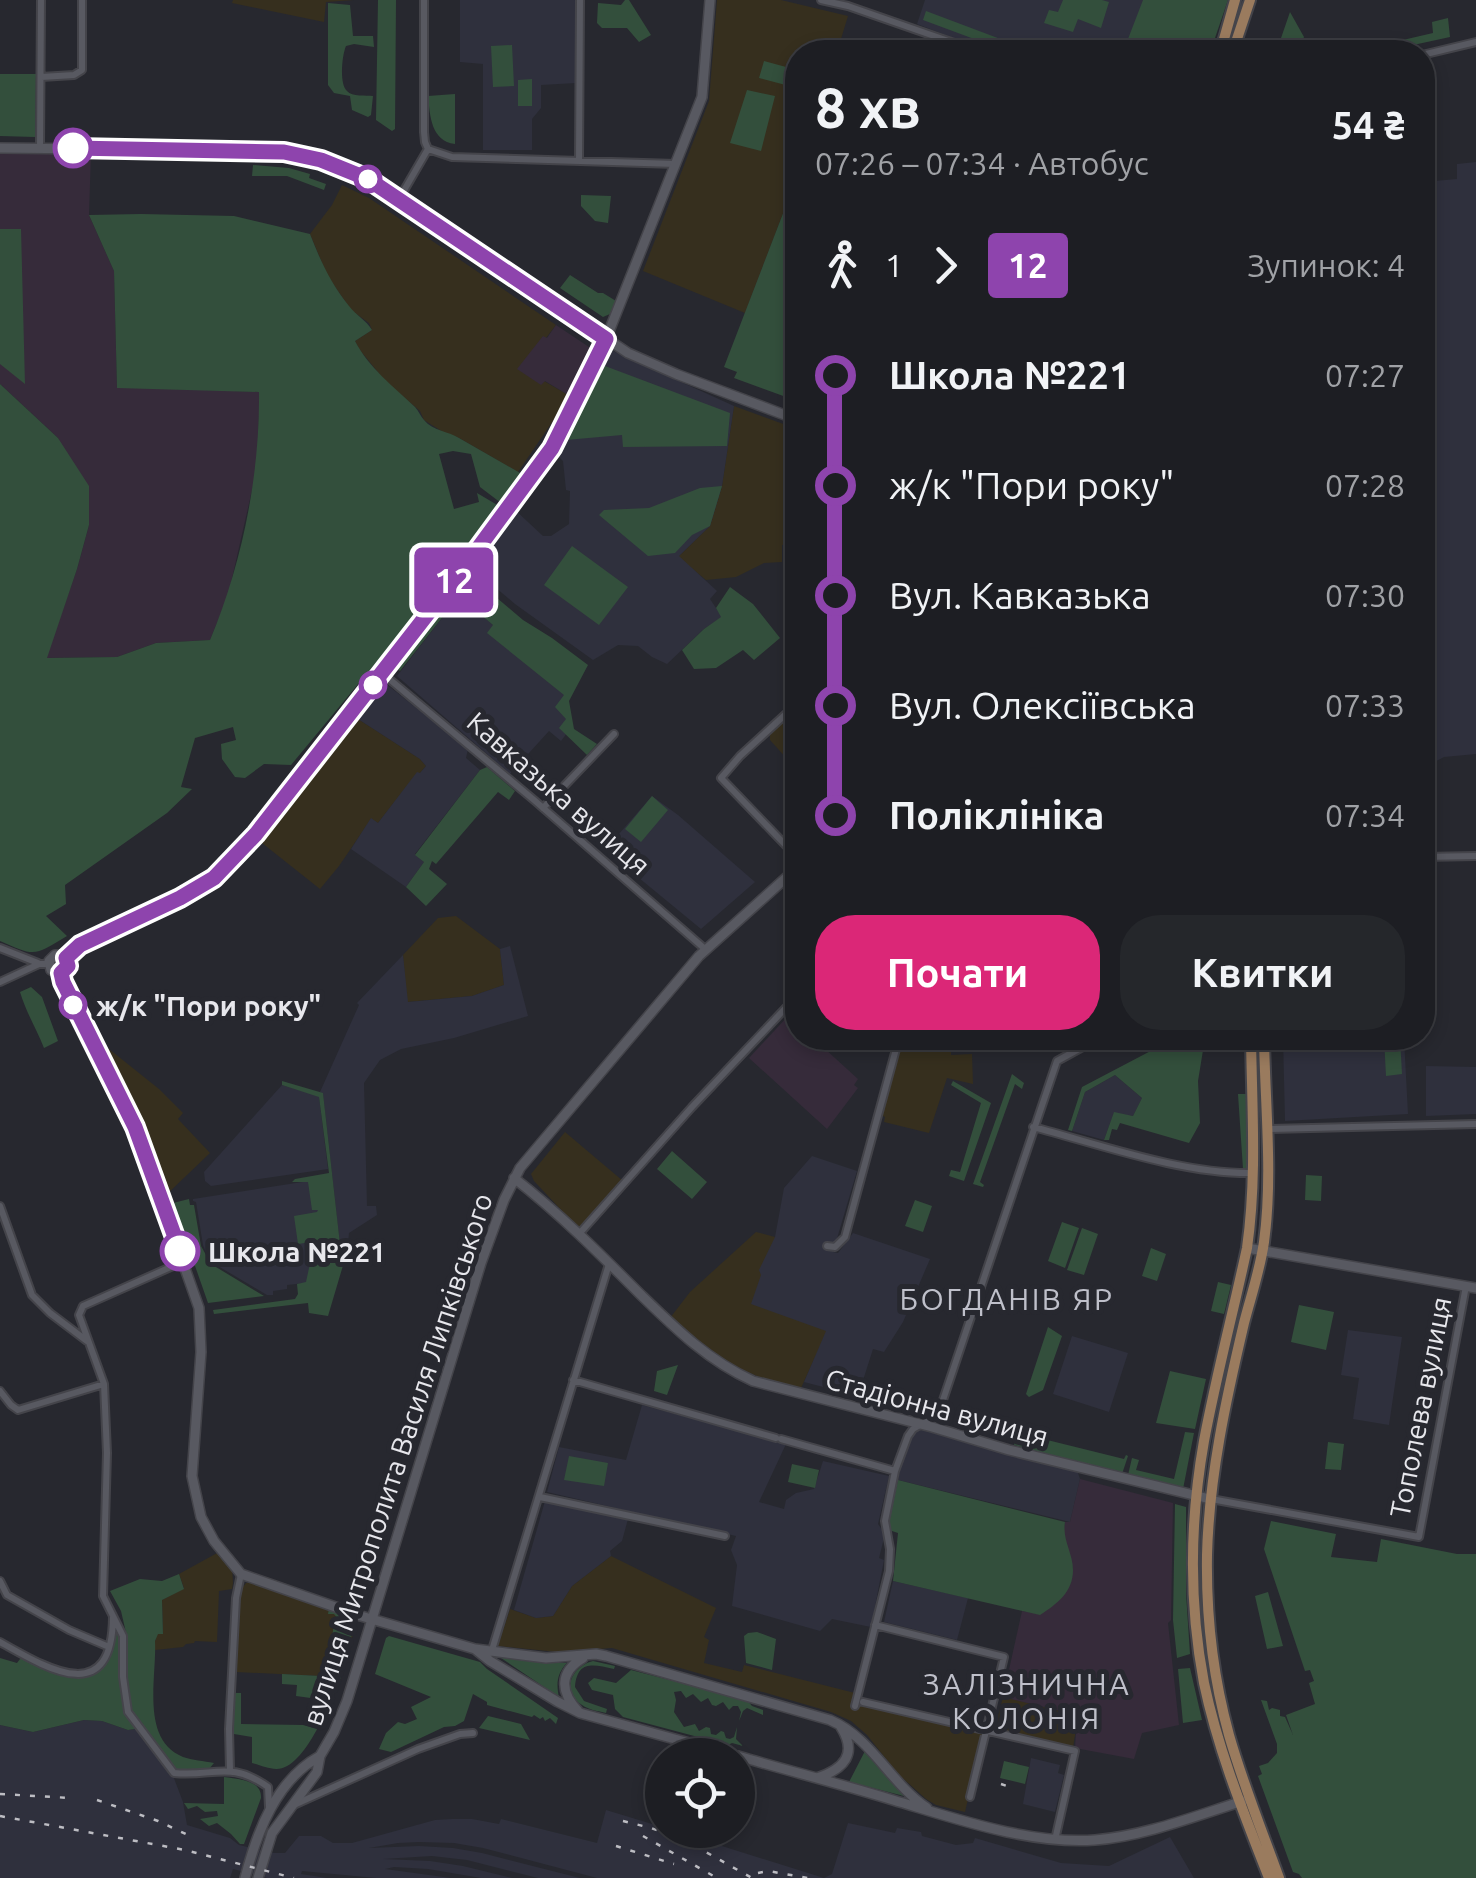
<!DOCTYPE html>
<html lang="uk">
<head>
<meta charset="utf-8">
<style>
  :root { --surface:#1d1e23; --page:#25272b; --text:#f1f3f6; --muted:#a0a2a6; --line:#3b3c41; --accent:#db2777 }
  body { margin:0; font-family:Ubuntu,sans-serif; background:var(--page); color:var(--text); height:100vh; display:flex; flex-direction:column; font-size:38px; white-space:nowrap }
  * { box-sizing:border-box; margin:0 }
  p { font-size:32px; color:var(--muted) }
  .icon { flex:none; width:55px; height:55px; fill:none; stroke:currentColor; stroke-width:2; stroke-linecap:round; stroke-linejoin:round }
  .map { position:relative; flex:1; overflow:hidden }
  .details { position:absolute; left:785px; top:40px; width:650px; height:1010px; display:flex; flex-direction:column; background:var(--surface); border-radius:40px; box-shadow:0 5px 15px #0003,0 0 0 2px var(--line) }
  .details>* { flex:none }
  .badge { padding:0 20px; border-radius:8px; font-size:35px; line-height:65px }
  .controls { position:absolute; left:645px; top:1738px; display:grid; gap:20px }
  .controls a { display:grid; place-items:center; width:110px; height:110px; border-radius:50%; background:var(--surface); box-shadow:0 5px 15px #0003,0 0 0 2px var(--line); font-size:50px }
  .map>.badge { position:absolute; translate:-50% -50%; box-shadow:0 0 0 5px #fff }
  .legs { display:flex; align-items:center; gap:15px; height:110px; padding:0 30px; font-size:32px }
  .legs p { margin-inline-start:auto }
  .head { display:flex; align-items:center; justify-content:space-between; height:170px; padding:0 30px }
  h1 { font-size:55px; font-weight:600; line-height:75px }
  .button { display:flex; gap:20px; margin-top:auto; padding:20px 30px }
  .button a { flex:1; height:115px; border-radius:40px; background:var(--accent); color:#fff; font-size:40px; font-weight:600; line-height:115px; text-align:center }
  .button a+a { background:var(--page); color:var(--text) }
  ul { padding:0 30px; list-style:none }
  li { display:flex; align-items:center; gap:35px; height:110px; font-size:38px }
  li i { display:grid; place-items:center; width:15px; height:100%; margin:0 12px; background:currentColor }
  li i::after { content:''; width:25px; height:25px; margin:-12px; border:8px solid; border-radius:50%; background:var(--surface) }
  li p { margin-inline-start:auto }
  li:first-child i { background:linear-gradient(#0000 50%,currentColor 0) }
  li:last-child i { background:linear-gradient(currentColor 50%,#0000 0) }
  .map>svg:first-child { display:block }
  .commercial { fill:#362f1e }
  .built { fill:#2f303d }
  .medical { fill:#362b3a }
  .green { fill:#334f3c }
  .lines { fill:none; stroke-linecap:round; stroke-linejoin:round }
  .street-casing { stroke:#44444a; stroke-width:10 }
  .secondary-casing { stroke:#44444a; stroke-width:12 }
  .primary-casing { stroke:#44444a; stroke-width:14 }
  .street { stroke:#585961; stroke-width:6 }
  .secondary { stroke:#585961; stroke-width:9 }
  .primary { stroke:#9a7b5e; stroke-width:10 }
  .rail { stroke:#bdbdc3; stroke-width:2.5; stroke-dasharray:5 10; stroke-linecap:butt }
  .line-1-casing { stroke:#fff; stroke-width:22 }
  .line-1 { stroke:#8e44ad; stroke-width:15 }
  .stop-1-dot { fill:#fff; stroke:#8e44ad; stroke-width:5 }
  .labels { text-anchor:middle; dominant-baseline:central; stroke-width:10; stroke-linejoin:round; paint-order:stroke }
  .street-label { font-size:28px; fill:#e7e7ec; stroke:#27282f }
  .stop-label { font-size:28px; font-weight:bold; fill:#e7e7ec; stroke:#27282f; text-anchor:start }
  .neighbourhood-label { font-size:30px; letter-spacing:2.5px; fill:#bfc0ca; stroke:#27282f }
</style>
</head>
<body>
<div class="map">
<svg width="1476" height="1878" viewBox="0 0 1476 1878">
  <rect width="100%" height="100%" fill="#27282f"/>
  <path class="commercial" d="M233,0H354L326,2L324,22L232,3Z
    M717,0H781L848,16L837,52H798L797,177L745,313L643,271L709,101Z
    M342,185L369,198L556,325L546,338L542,384L544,381L570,396L518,472L459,438L443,432L424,420L420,411L386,382L359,349L355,341L372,330L369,323L351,310L327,275L310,234L332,205Z
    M734,406L797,429V544L782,545V562L764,563L736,577L706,580L678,557L710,526L722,486Z
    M797,707V770L770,740V732Z
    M358,719L420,759L426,766L419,774L417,773L378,823L371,819L339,866L320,889L262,843Z
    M456,916L500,949L504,985L472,996L407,1002L403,955L438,918Z
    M904,1038H951V1055L972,1054L973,1084L947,1078L929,1133L884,1122L885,1117L881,1115Z
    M99,1041L159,1089L183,1113L178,1119L210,1153L164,1197L139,1126Z
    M565,1132L623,1181L579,1229L534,1181L531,1174Z
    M756,1232L775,1237L827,1331L801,1388L759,1377L739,1368L724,1360L670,1318L690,1292Z
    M219,1552L232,1567L233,1583L232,1589L219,1591L217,1642L195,1641L194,1643L186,1644L183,1647L155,1650V1641L157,1634L163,1633L162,1600L184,1588L179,1574Z
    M611,1556L716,1608L704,1637L709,1640L704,1663L742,1672L744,1665L855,1693L862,1704L984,1730L965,1812L936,1805L926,1799L898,1774L867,1735L851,1721L831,1712L612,1648L557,1652L498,1646L510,1609L536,1618L553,1616L572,1586Z
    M251,1582L348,1617L353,1623L354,1631L341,1677L236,1672L239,1592L246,1583Z
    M1003,1697L1078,1715L1073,1748L995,1728Z"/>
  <path class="built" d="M460,0H575L576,83L541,85V108L532,119V150H483V64L460,62Z
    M925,0H1195L1175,52H990L917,24Z
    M1476,162V754L1444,757L1423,768V182L1457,179V164Z
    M613,351L734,406L722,486L710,526L679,556L717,591L710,599L722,617L704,629L667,664L652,657L638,646L618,645L593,660L515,604L470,566L514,509L543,536H551L569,524L570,491L566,490L563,461L554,452L605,354Z
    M459,596L572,692L567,701L570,729L561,741L549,731L510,774L397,676Z
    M385,683L468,749L466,758L480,770L415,854L424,862L406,887L351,849L371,818L378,823L417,772L420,773L426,766L420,759L358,719Z
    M652,796L678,815L755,882L701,929L605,850Z
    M510,946L528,1016L454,1038L401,1049L380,1060L364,1083L367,1206H376L377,1215L349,1233L348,1244L340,1245L323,1094L320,1092L359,1005L357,1003L403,955L408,1002L472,996L504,985L500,949Z
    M1283,1038H1404L1408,1114L1285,1121Z
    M1426,1066L1476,1067V1114L1426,1116Z
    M1115,1075L1142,1098L1133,1116L1114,1113L1104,1140L1072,1131L1085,1092Z
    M282,1085L319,1096L328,1169L211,1186L205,1181L204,1172Z
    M812,1156L857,1171L833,1252L838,1253L853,1233L930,1259L903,1322L884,1352L873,1349L858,1396L804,1382L826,1331L751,1304L761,1275L759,1270L775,1237L784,1188Z
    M328,1178L330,1222L321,1261L306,1283L287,1285V1289L273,1291V1295H267L218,1266L207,1255L203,1245L196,1202L193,1201V1199Z
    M1348,1330L1402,1337L1389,1425L1353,1419L1359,1378L1341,1375Z
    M1072,1336L1128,1353L1109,1412L1053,1394Z
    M642,1405L786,1444L759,1502L784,1509L786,1500L796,1493L814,1489L823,1461L889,1476L878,1524L885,1534L879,1558L884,1560L871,1627L832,1619L820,1631L732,1606L737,1565L731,1550L736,1536L547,1492L559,1447L626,1460Z
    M919,1428L1077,1470L1080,1479L1070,1522L898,1480L906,1442L912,1433Z
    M545,1501L628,1519L622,1541L610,1551L611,1556L572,1586L553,1616L536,1618L514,1610Z
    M893,1581L968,1598L957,1640L884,1622Z
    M84,1720L102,1721L128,1730L141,1728L172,1773L183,1802L187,1825L230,1838L239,1845L274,1853H285L299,1836H321L333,1843H352L435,1820L452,1819H472L499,1824L501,1819L597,1843L606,1810L662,1827V1830H671L824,1878L832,1874L848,1823L895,1833L897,1828L921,1832L922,1836L956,1845L973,1843L975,1838L1061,1863L1109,1866L1170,1837L1194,1878H597L483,1848L454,1843L419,1842L398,1843L369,1848L419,1846L453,1848L482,1853L580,1878H538L467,1860L432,1856L383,1859L430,1861L463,1866L512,1878H481L428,1869L394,1867L385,1869L451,1878H376L302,1871L301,1874L327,1878H267L233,1869L230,1878H0V1725L33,1732Z
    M1031,1758L1060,1765L1058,1773L1064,1775L1055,1812L1023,1804Z"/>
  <path class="medical" d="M91,153L89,215L114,271L117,387L260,392L257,468L228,596L210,640L156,643L117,657L46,658L77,569L89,525L58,438L0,384V154Z
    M556,325L592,349L570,396L545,381L541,385L517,369L543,336L547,338Z
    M789,1015L797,1023L798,1038H813L858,1079L854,1085L858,1088L827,1129L749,1058Z
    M1080,1479L1173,1503L1171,1620L1168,1623L1179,1725L1142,1733L1134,1759L1075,1748L1077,1715L1003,1697L1022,1611L1040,1614L1073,1569L1063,1533L1065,1522H1070Z"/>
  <path class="green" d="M378,0H396L395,129L392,131L376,120Z
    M625,0H629L651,35L639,42L627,28H602L597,23L598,3L621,5Z
    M1063,0H1102L1109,2L1101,28L1078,19L1073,32L1044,23L1049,10L1058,12Z
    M1143,0H1228L1215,38V52H1123Z
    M328,3L350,5L353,36H373L374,47L354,44L346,46C342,55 339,84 347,91C352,97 366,95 373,96L371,115L368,117L352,110L350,96L334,93L328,85Z
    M926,11L1011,43L1009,52L923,20Z
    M1290,12L1304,37L1303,39L1283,44L1280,41Z
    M1448,18L1450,37L1381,52H1351L1433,33L1432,22Z
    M512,45L514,86L493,87L491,46Z
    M764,61L797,70L793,87L759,78Z
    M0,74H36L35,137L0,136Z
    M532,79V106H518V80Z
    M747,90L775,96L761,151L730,143Z
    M455,94V144C431,141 430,116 428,96Z
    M253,165L289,168L310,174L309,178L326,184L324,190L287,176H252Z
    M797,177V401L734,378L737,372L724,367Z
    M581,195L611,196L608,223L595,221L581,206Z
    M141,214L234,216L310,234C320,260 331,284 349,306C356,315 366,320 372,330L355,341C369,368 394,387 415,407C419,411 420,416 424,420C433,431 448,431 459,438L522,474L501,503L480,487L471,454L453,451L439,454L454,509L479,502L477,493L499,506L456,563L447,558L439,569L441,571L436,590L291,765L264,764L245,778L235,777L222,759L221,744L236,740L233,727L195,738L181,787L192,789L167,813L65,885L66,904L46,916L67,936C34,956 36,957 0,941V384L58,438L89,486V525L77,569L47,658L117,657L156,643L210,640C242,564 260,475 259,392L117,388L114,271L89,215Z
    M0,229H21L25,384L0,364Z
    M570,275L598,293H603L616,301L610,314L603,317L560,288Z
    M605,366L730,413L727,446L623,447L622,435L566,440Z
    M783,430L797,436V487H783V482L789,481V462L783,461Z
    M722,486L710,526L692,535L675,553L648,556L599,515L604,510L649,508L700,488Z
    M572,546L628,587L599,625L544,585Z
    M470,575L523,620L552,638L588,665L569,701L574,729L597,744L587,755L559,728L566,719L555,707L564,695L487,633L493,625L461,598L456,600L400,671L397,669Z
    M730,587L753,604L780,638L754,660L743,650L716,668L694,669L682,650L704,629L721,617L716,608Z
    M487,767L515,791L509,800L498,792L436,864L432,861L429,869L447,884L426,906L406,887L424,862L415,855L480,770Z
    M652,796L668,810L641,842L625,829Z
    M31,987L42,997L58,1041L44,1048C36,1028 26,1012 20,992Z
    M1177,1038H1205L1198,1081L1200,1123L1189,1143L1120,1123L1117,1130L1112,1129L1109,1140H1104L1114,1112L1133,1116L1142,1098L1115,1075L1085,1092L1072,1131L1068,1130L1082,1087L1162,1045L1166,1049L1171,1046L1170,1041Z
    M1384,1038H1400L1402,1074L1386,1076Z
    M1012,1074L1024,1083L1022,1089L1015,1084L980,1182L984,1185L983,1187L973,1184Z
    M282,1081L323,1093L340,1244H348L347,1248L323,1240L298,1244L294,1216L317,1212L318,1210H312L308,1182H292L295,1179L329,1173L319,1097L282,1085Z
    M953,1081L991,1103L964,1181L949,1176L951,1170L960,1172L981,1103L951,1085Z
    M1238,1094H1246L1249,1169H1243Z
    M672,1151L707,1182L692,1199L657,1169Z
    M1306,1175L1322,1176L1321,1201L1305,1200Z
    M189,1199L190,1205H194L201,1246L211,1264L264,1296L208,1303L173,1203Z
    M915,1200L932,1206L923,1232L905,1226Z
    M1062,1222L1079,1228L1065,1268L1048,1261Z
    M1082,1228L1098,1234L1084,1275L1067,1270Z
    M322,1244L347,1252L328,1316L309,1313L308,1303L214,1314L213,1310L295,1299L298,1294L297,1284L306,1282L314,1245Z
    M1151,1248L1166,1254L1157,1281L1142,1276Z
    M1218,1282L1231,1285L1224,1314L1211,1311Z
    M1299,1305L1334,1312L1326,1350L1291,1342Z
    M1048,1327L1062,1336L1043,1390L1029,1397L1026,1394Z
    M678,1365L667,1395L654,1391L657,1371Z
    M1170,1371L1206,1379L1195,1429L1156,1423Z
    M1026,1422L1023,1434L1124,1459L1126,1455L1128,1456L1122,1474L1014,1445L1022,1425Z
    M1185,1432L1194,1433L1183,1489L1128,1475L1132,1458L1139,1460L1136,1470L1174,1479Z
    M1328,1442L1344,1444L1341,1470L1325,1469Z
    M569,1456L608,1463L604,1486L564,1480Z
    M792,1464L819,1470L815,1488L788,1482Z
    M898,1480L1065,1522C1062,1540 1073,1553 1073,1570C1073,1592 1057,1604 1040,1615L893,1581L898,1533L889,1530L888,1526Z
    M1175,1504L1186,1507V1593L1190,1654L1177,1658L1173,1620Z
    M1271,1521L1336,1534L1331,1557L1377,1562L1381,1539L1457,1554H1476V1878H1302L1299,1874L1293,1872L1258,1776L1262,1774L1259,1766L1268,1763L1277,1753V1744L1261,1700L1267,1701L1269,1710L1272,1708L1280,1710V1716L1285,1717L1293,1735L1286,1715L1315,1704L1309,1683L1314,1681L1310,1670L1305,1671L1264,1549Z
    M179,1574L184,1589L162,1600L163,1634H158L155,1641C157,1677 140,1740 183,1757C192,1760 204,1761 214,1763L209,1769L176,1770L130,1711L125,1679L127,1637L121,1611L110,1591L140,1579L162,1581Z
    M1268,1592L1283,1646L1267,1649L1255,1596Z
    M329,1608C361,1622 353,1630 345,1659L329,1656L334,1624L338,1619L334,1614H328Z
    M113,1625L123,1636L128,1712L141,1728L128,1730L102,1721L84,1720L33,1732L0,1725V1658L17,1663L23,1655L75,1675L102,1663Z
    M757,1632L776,1639L772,1670L746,1663L744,1636L748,1633Z
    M389,1636L480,1662L487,1669L558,1718L556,1724L550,1718L545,1721L543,1717L540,1719L534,1715L532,1717L487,1705V1702L473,1694L464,1721L455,1726L444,1727L391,1752L379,1749L386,1733L398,1722L405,1724L417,1719L411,1707L431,1697L375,1674L386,1638Z
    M498,1656L538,1662L567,1663C557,1673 556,1684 559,1697Z
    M593,1661L615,1666L614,1669C593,1664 577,1660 575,1687L584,1701L607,1709L606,1713C598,1711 589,1710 582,1705C560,1691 572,1666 593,1661Z
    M1190,1668L1202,1720L1183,1723L1178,1669Z
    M631,1670L747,1700L752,1706L763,1710V1715L747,1708L743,1711L739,1721L741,1712L738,1706H733L729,1710L723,1702L716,1706L712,1705L708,1698L701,1702L693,1694L686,1698L681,1691L674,1692L676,1700L674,1712L684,1727L695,1724L699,1731L706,1727L710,1728L711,1734L716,1735L721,1731L724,1732L726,1738L730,1739L734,1737L737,1727L736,1739L743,1746L732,1743L728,1745L623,1717L615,1709L613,1695L592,1690L588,1683L594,1678L616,1683Z
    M282,1674L341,1677C331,1700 305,1770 276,1769C269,1769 259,1765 252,1763V1737L234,1734V1693H241V1724L303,1725L314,1728L318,1699L296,1696L297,1685L282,1684Z
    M488,1716L521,1724L530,1740L479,1728Z
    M865,1751L904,1796L849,1782Z
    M1004,1761L1029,1767L1025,1784L1000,1778Z
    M224,1777C238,1779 262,1780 261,1798L244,1844H240L231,1834L217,1823L209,1826L200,1819L218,1816L217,1811L205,1812L197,1806L188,1809L184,1803L224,1804Z"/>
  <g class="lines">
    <g class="street-casing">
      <path id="street" d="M821,0L848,6L980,52
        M1422,55L1476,42
        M41,77L74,75L82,70V0
        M40,147L41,0
        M428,149L452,157L676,164
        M579,161L580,0
        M399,199L428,149L425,142L424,132V0
        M382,673L534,800L705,949
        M798,703L740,756L721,778L798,858
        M543,808L614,734
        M1422,857L1476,856
        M0,948L38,963
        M0,982L39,964H49
        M1033,1127C1102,1145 1182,1174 1252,1173
        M1267,1129L1476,1124
        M0,1206L32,1295L50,1313L87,1341
        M579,1234L692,1107L798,995
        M827,1246L835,1247L845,1237L899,1038
        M182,1262L83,1306L79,1315L104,1384L107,1453L103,1596L123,1636V1677L128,1712L174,1773C214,1777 230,1760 268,1787L269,1807
        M573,1380L776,1438
        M0,1391L11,1405L18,1410L104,1384
        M781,1439L895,1471
        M540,1497L725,1536
        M1211,1499L1419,1537L1466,1286
        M0,1581L7,1595L69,1630L109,1647
        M875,1625L1004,1657L970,1797
        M0,1642C48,1669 112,1708 113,1617
        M492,1650L609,1264
        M863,1702L1075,1751L1055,1840
        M855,1706L889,1571L890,1549L885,1521L895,1471L908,1436L913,1429L927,1421L943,1400L1057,1061L1099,1038
        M230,1770L229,1729L236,1598L241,1574
        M296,1804L418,1749L460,1734L473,1733"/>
    </g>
    <g class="secondary-casing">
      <path id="secondary" d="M0,148L272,151C307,153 337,165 368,179L628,353L676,374L798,420
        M66,958L81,945L180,898L213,878L229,862L255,834L382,673L552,448L602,349L702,97L710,0
        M61,973L67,993L135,1127L199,1308L201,1352L192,1476L201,1517L214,1541L241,1574L361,1616L475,1649L490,1661L558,1702L580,1713L733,1755
        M61,973L51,970L49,961L55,955H61L66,958
        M514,1178C559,1213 599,1253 639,1293C675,1328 707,1360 753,1381L932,1427L1009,1450L1210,1499
        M1247,1248L1476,1288
        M475,1649L546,1658L596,1654L606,1656L830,1720C872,1738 890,1783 927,1808
        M578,1711C560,1692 559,1672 583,1658
        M738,1756C789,1771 841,1784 893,1800C954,1818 1030,1845 1095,1840C1145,1836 1195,1816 1243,1801
        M817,1778C844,1769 858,1754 841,1727
        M245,1878C257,1832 276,1780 320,1756
        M258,1878L272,1833L317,1772L320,1756L334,1732L347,1701L481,1263L504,1200L520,1168L699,956L798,867"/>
    </g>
    <g class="primary-casing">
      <path id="primary" d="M1223,52L1224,39L1235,0
        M1236,52L1237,39L1250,0
        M1251,1038C1252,1108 1257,1178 1247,1248C1233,1313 1216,1377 1204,1441C1190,1520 1189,1604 1204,1683C1218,1750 1244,1814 1269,1878
        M1264,1038C1265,1104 1273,1176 1264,1242C1260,1270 1251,1296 1244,1323C1226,1399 1209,1477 1207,1555C1206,1615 1213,1677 1229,1735C1243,1784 1262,1831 1279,1878"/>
    </g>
    <use href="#street" class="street"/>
    <use href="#secondary" class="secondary"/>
    <use href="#primary" class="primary"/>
    <path class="rail" d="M1001,1784L1010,1787
      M0,1794L71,1798
      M97,1800L158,1821L188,1835
      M0,1816L185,1850L294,1878
      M623,1821L651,1828L688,1842L752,1878
      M643,1836L717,1878
      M616,1846L674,1864
      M758,1873L768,1871L808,1878"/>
  </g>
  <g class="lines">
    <g class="line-1-casing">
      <path id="line-1" d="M73,148L284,152L321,160L368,179L606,339L552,448L465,566L256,834L214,878L180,898L80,945L66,958L68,966L61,973L63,982L135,1127L180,1251"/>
    </g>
    <use href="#line-1" class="line-1"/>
  </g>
  <g class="stop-1-dot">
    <circle cx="73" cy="148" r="18"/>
    <circle cx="368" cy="179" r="12"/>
    <circle cx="373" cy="685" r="12"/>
    <circle cx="73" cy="1005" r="12"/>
    <circle cx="180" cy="1251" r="18"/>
  </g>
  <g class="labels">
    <g class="street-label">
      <text transform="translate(559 793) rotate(41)">Кавказька вулиця</text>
      <text transform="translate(937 1407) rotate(15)">Стадіонна вулиця</text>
      <text transform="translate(1420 1407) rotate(-79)">Тополева вулиця</text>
      <text transform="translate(397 1459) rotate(-72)">вулиця Митрополита Василя Липківського</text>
    </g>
    <g class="stop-label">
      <text x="96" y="1005">ж/к "Пори року"</text>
      <text x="208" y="1251">Школа №221</text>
    </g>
    <g class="neighbourhood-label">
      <text x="1007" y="1299">БОГДАНІВ ЯР</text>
      <text x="1027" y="1684">ЗАЛІЗНИЧНА<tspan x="1027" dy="34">КОЛОНІЯ</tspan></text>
    </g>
  </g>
</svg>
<div class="controls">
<a><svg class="icon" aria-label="locate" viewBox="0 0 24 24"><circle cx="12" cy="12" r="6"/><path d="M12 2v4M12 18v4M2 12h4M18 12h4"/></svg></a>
</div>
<b class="badge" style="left:454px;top:580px;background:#8e44ad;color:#fff">12</b>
<section class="details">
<div class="head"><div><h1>8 хв</h1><p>07:26 – 07:34 · Автобус</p></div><b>54 ₴</b></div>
<div class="legs"><svg class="icon" aria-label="walk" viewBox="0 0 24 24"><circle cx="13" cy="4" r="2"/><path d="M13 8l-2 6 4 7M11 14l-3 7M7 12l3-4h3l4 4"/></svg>1<svg class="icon" aria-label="forward" viewBox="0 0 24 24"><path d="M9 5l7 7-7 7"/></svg><b class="badge" style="background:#8e44ad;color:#fff">12</b><p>Зупинок: 4</p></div>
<ul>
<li><i style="color:#8e44ad"></i><b>Школа №221</b><p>07:27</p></li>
<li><i style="color:#8e44ad"></i><span>ж/к &quot;Пори року&quot;</span><p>07:28</p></li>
<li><i style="color:#8e44ad"></i><span>Вул. Кавказька</span><p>07:30</p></li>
<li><i style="color:#8e44ad"></i><span>Вул. Олексіївська</span><p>07:33</p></li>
<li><i style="color:#8e44ad"></i><b>Поліклініка</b><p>07:34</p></li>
</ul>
<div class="button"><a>Почати</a><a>Квитки</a></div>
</section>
</div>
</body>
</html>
